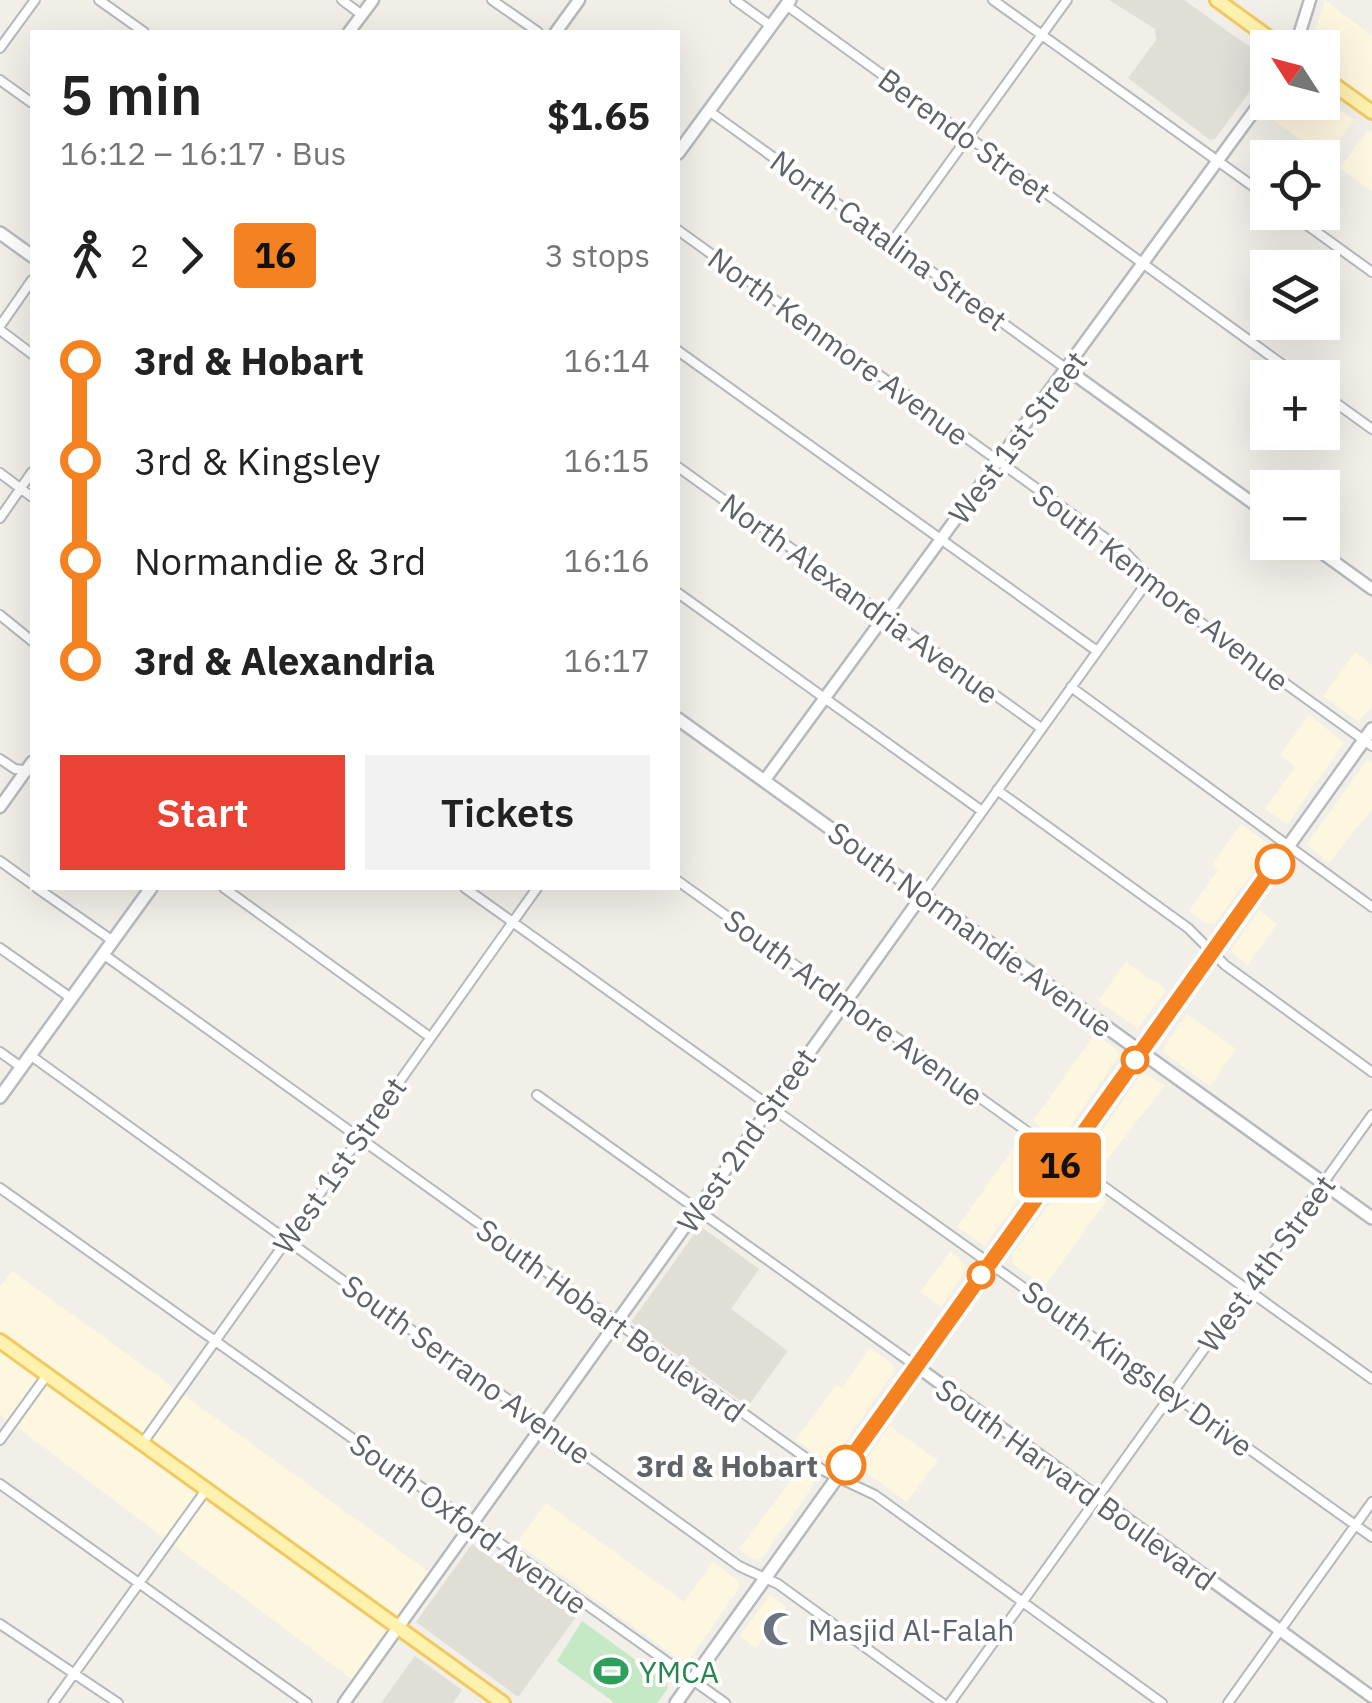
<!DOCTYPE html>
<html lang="en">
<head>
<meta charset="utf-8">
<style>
  :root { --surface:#fff; --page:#f2f2f2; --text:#222; --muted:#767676; --accent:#ea4335 }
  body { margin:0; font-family:"IBM Plex Sans",sans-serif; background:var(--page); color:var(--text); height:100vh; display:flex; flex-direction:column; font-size:38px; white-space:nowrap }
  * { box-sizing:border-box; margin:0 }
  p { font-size:32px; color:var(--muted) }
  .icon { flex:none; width:55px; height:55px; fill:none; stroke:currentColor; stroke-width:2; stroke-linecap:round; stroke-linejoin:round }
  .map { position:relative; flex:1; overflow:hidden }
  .drawer { position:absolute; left:30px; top:30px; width:650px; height:860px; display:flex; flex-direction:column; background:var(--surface); border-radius:0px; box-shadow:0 10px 40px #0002 }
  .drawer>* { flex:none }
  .badge { padding:0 20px; border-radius:8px; font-size:35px; line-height:65px }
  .needle { width:65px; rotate:306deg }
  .controls { position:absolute; left:1250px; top:30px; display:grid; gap:20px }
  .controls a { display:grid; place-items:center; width:90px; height:90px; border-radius:0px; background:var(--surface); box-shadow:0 10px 40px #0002; font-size:50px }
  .map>.badge { position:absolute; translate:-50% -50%; box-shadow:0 0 0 5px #fff }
  .legs { display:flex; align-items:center; gap:15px; height:110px; padding:0 30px; font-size:32px }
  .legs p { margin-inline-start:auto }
  .head { display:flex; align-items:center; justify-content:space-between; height:170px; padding:0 30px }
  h1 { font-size:55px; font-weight:600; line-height:75px }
  .action { display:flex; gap:20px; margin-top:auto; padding:20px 30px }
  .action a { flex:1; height:115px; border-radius:0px; background:var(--accent); color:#fff; font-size:40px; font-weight:600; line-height:115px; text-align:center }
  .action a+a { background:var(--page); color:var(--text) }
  ul { padding:0 30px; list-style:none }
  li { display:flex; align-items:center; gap:35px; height:100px; font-size:38px }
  li i { display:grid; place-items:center; width:15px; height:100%; margin:0 12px; background:currentColor }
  li i::after { content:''; width:25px; height:25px; margin:-12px; border:8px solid; border-radius:50%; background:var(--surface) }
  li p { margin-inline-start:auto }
  li:first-child i { background:linear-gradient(#0000 50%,currentColor 0) }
  li:last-child i { background:linear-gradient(currentColor 50%,#0000 0) }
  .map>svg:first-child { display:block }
  .commercial { fill:#fef7e0 }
  .education { fill:#e1ded6 }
  .green { fill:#c5e8c5 }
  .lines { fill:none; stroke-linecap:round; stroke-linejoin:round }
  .minor-casing { stroke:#b5b8bc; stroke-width:12 }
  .tertiary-casing { stroke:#b5b8bc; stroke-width:15 }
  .secondary-casing { stroke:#b6babf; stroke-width:16 }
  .primary-casing { stroke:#f2c960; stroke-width:18 }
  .minor { stroke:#fff; stroke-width:8 }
  .tertiary { stroke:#fff; stroke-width:10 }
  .secondary { stroke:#fff; stroke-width:11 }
  .primary { stroke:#fff2af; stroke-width:12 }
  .line-1-casing { stroke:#fff; stroke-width:22 }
  .line-1 { stroke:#f58220; stroke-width:15 }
  .stop-1-dot { fill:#fff; stroke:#f58220; stroke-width:5 }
  .labels { text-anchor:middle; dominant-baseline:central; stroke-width:8; stroke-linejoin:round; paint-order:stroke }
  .street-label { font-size:30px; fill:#5f6368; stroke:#fff }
  .stop-label { font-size:30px; font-weight:bold; fill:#5f6368; stroke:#fff; text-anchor:end }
  .worship-label { font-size:30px; fill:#5b616d; stroke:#fff; text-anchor:start }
  .leisure-label { font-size:30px; fill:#27864d; stroke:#fff; text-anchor:start }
</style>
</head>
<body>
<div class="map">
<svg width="1372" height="1703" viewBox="0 0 1372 1703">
  <rect width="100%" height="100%" fill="#f1efe8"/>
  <path class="commercial" d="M1325,0L1372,36V101L1323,66L1322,48L1310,47Z
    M1323,97L1354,120L1326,158L1269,117L1279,103L1322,102Z
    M1368,130L1372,133V191L1340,168Z
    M1355,652L1372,665V707L1358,721L1323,696Z
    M1309,715L1344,743L1287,824L1265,809L1295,767L1280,755Z
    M1367,760L1372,763V809L1329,863L1307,844Z
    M1241,824L1268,844L1269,850L1215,923L1207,924L1189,911L1218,870L1212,865Z
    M1259,910L1277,924L1248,965L1230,951Z
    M1126,962L1166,990L1138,1028L1098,1001Z
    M1187,1014L1236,1049L1210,1086L1164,1053V1046Z
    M1095,1034L1117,1050L1119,1056L1060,1141L1033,1121Z
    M1142,1073L1165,1085L1104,1164L1089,1150Z
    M1019,1141L1044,1163L985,1246L957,1227Z
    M1069,1177L1107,1200L1044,1287L1013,1264L1012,1255Z
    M951,1251L967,1268L941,1307L920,1292Z
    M12,1271L432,1574L355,1682L0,1414V1286Z
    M870,1348L893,1365L894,1372L833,1459L825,1461L796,1440L836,1385L842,1388Z
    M890,1426L938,1461L907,1502L860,1468Z
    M800,1468L813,1478V1486L762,1558L754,1560L739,1549Z
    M546,1503L684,1602L713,1562L738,1581L739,1588L690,1659L680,1660L517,1543Z
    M770,1595L787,1607L756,1648L740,1636Z"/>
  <path class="education" d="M1109,0H1184L1267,59V68L1215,139L1210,140L1128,78L1156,40L1155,29Z
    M700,1226L759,1269L731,1309L788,1351L748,1406L631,1322Z
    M472,1544L576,1617L518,1697L416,1622Z
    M415,1656L462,1690L453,1703H381Z"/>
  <path class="green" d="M582,1621L666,1682L668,1688L657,1703H615L557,1661Z"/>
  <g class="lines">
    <g class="minor-casing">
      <path id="minor" d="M99,0L144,32
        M342,0L362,15
        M492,0L538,32
        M735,0L771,26
        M993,0L1268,197
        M786,5L1301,378
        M0,48L35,0
        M0,80L32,103
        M709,111L1068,370
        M1289,212L1372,272
        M678,230L1126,553L1171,601L1372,746
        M892,242L1067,0
        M0,326L32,280
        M0,330L32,354
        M678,351L1097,651
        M1322,393L1372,429
        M678,467L1041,728
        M0,473L32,497
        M0,518L32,472
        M678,593L982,811
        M0,615L32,641
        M1071,687L1372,907
        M0,759L15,769L32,771
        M997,790L1188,928L1225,965L1372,1072
        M0,861L32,884
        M678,881L1372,1379
        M37,888L113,941
        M224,888L430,1037
        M465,888L1372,1537
        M923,894L1150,578
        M0,948L71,998
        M103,954L824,1471L875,1495L1162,1703
        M0,1052L21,1067
        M30,1055L739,1566L778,1584L942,1703
        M537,1095L916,1366
        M0,1188L725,1703
        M0,1440L47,1375
        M142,1444L537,888
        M0,1484L307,1703
        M0,1624L118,1703
        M53,1703L206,1490
        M950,1703L1372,1115
        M1228,1703L1372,1502"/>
    </g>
    <g class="tertiary-casing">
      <path id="tertiary" d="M349,32L373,0
        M556,32L579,0
        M1295,48L1310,0
        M1068,370L1268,514
        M1307,542L1372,589
        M764,781L1268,92
        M0,807L32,762
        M916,1366L1372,1697
        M344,1703L923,894"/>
    </g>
    <g class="secondary-casing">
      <path id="secondary" d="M678,153L790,0
        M0,233L32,256
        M678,719L1372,1218
        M0,1097L151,888
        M676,1703L1372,729"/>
    </g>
    <g class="primary-casing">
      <path id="primary" d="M1217,0L1283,48
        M1322,76L1372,112
        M0,1341L503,1703"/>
    </g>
    <use href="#minor" class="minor"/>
    <use href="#tertiary" class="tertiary"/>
    <use href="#secondary" class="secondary"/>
    <use href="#primary" class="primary"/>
  </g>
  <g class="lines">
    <g class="line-1-casing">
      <path id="line-1" d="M846,1465L1275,864"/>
    </g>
    <use href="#line-1" class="line-1"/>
  </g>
  <defs>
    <g id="mosque-bare" transform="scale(2.7)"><path d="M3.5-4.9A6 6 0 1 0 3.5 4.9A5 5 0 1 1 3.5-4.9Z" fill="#6b7280" stroke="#fff" stroke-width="2.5" paint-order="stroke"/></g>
    <g id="stadium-bare" transform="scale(2.7)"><path d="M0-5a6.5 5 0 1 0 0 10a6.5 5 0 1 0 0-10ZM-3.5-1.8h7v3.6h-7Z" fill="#2e9e5b" stroke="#fff" stroke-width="2.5" paint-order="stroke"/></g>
  </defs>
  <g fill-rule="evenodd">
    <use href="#mosque-bare" x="780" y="1629"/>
    <use href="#stadium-bare" x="611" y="1671"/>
  </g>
  <g class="stop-1-dot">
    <circle cx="1275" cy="864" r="18"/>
    <circle cx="1135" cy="1060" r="12"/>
    <circle cx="981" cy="1275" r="12"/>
    <circle cx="846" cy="1465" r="18"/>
  </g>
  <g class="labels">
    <g class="street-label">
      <text transform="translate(965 135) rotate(36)">Berendo Street</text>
      <text transform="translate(889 240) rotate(36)">North Catalina Street</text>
      <text transform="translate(839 346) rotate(36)">North Kenmore Avenue</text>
      <text transform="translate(1017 437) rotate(-53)">West 1st Street</text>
      <text transform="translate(1161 587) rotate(38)">South Kenmore Avenue</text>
      <text transform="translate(860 598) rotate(36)">North Alexandria Avenue</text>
      <text transform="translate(971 929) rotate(36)">South Normandie Avenue</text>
      <text transform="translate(854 1007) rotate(36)">South Ardmore Avenue</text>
      <text transform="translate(746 1140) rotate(-55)">West 2nd Street</text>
      <text transform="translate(339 1165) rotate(-55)">West 1st Street</text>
      <text transform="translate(1266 1263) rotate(-54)">West 4th Street</text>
      <text transform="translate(611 1320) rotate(36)">South Hobart Boulevard</text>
      <text transform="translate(1138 1368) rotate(36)">South Kingsley Drive</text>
      <text transform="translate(467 1369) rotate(36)">South Serrano Avenue</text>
      <text transform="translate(1076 1484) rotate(36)">South Harvard Boulevard</text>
      <text transform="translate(469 1523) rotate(36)">South Oxford Avenue</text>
    </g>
    <g class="stop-label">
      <text x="818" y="1465">3rd &amp; Hobart</text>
    </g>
    <g class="worship-label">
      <text x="808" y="1629">Masjid Al-Falah</text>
    </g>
    <g class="leisure-label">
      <text x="639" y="1671">YMCA</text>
    </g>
  </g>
</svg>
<div class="controls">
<a><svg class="needle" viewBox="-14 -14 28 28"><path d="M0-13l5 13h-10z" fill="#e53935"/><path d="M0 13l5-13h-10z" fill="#767676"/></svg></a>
<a><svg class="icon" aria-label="locate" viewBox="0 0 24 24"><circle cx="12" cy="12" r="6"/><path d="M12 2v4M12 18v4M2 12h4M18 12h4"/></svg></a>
<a><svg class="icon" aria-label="layers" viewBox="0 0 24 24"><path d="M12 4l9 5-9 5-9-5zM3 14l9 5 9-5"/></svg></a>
<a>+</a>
<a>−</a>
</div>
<b class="badge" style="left:1060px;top:1165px;background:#f58220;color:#111">16</b>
<section class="drawer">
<div class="head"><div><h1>5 min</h1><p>16:12 – 16:17 · Bus</p></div><b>$1.65</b></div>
<div class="legs"><svg class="icon" aria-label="walk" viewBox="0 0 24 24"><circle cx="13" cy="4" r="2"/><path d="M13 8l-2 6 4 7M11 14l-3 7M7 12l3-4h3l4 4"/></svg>2<svg class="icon" aria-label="forward" viewBox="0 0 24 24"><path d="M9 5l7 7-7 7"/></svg><b class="badge" style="background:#f58220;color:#111">16</b><p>3 stops</p></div>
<ul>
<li><i style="color:#f58220"></i><b>3rd &amp; Hobart</b><p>16:14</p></li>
<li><i style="color:#f58220"></i><span>3rd &amp; Kingsley</span><p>16:15</p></li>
<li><i style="color:#f58220"></i><span>Normandie &amp; 3rd</span><p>16:16</p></li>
<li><i style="color:#f58220"></i><b>3rd &amp; Alexandria</b><p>16:17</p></li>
</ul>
<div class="action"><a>Start</a><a>Tickets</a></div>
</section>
</div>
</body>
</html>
